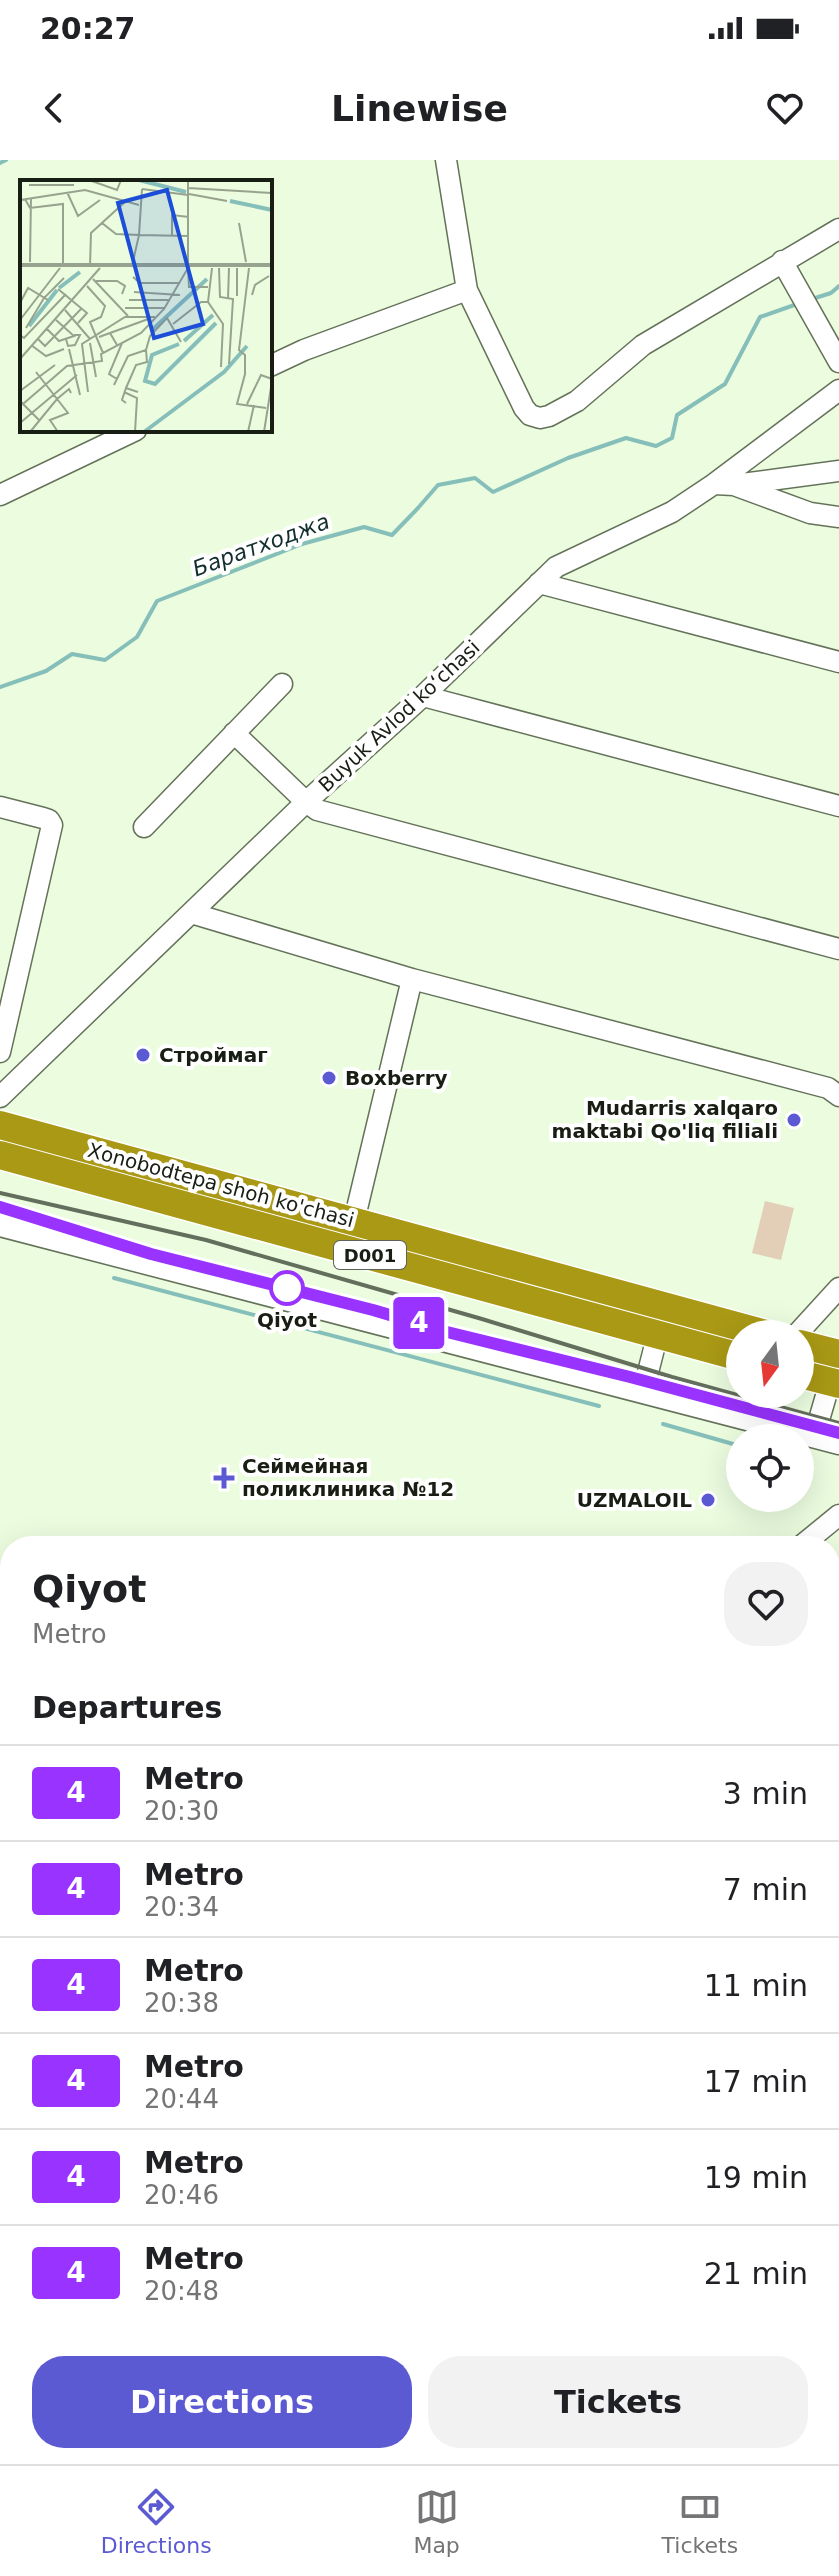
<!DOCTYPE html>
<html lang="en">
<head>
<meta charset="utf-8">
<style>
  :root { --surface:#fff; --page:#f2f2f2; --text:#202124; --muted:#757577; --line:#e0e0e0; --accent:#5c5ad2 }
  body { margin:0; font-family:"DejaVu Sans",sans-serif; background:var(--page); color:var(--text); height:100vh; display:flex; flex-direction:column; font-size:30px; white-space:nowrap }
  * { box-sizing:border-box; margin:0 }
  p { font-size:26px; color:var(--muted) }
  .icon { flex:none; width:44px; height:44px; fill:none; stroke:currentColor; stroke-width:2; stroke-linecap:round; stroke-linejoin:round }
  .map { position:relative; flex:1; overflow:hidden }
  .sheet { position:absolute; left:0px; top:1376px; width:840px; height:928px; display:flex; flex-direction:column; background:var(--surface); border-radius:32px 32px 0 0; box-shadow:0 8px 32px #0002 }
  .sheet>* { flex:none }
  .badge { padding:0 16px; border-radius:6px; font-size:28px; line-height:52px }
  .needle { width:52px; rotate:195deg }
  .tools { position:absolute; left:726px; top:1160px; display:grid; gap:16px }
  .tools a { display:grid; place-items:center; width:88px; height:88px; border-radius:50%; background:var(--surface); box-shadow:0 8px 32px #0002; font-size:40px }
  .map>.badge { position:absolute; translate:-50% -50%; box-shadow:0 0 0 4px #fff }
  h2 { padding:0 32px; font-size:30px; line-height:72px }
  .round { display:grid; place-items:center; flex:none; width:84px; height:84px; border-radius:32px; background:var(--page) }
  .overview { display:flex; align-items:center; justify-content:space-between; height:136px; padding:0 32px }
  h1 { font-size:38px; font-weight:800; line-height:60px }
  .primary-button { display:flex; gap:16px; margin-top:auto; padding:16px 32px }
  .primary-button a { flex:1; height:92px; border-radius:32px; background:var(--accent); color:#fff; font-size:32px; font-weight:800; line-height:92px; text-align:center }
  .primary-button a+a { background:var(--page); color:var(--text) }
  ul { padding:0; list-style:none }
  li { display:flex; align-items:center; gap:24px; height:96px; padding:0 32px; border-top:2px solid var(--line) }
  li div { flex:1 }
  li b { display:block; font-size:30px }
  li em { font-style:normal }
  li .badge { min-width:88px; font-weight:700; text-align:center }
  .status { display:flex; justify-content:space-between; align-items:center; height:56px; padding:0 40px; background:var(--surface); direction:ltr }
  .status svg { height:22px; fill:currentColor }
  header { display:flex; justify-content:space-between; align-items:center; height:104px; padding:0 32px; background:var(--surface); font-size:36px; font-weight:800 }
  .menu { display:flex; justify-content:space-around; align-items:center; height:112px; border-top:2px solid var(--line); background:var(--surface); font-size:22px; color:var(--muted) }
  .menu a { display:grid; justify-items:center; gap:4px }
  .menu .selected { color:var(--accent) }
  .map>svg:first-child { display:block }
  .green { fill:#e3cfb7 }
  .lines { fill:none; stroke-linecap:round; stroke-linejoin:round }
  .stream { stroke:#86bfba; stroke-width:4 }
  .minor-casing { stroke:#647259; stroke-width:23 }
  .highway-casing { stroke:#fff; stroke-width:31 }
  .minor { stroke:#fff; stroke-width:20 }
  .highway { stroke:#a99915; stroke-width:28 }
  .rail { stroke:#646e5d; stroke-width:4 }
  .line-casing { stroke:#fff; stroke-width:18 }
  .line { stroke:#93f; stroke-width:12 }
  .poi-dot { fill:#5c5ad2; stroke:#fff; stroke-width:3 }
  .stop-dot { fill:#fff; stroke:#93f; stroke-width:4 }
  .labels { text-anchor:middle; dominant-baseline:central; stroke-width:8; stroke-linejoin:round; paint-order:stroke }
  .shield { fill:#fff; stroke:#5e625a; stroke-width:2 }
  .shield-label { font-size:18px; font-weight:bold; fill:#191e14 }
  .street-label { font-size:20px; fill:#191e14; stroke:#fff }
  .poi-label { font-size:20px; font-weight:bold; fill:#191e14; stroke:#fff; text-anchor:start }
  .stop-label { font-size:20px; font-weight:bold; fill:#191e14; stroke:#fff }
  .water-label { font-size:22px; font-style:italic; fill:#122f2e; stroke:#fff }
  .inset-river { fill:none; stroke:#86bfba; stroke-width:4 }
  .inset-road { fill:none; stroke:#97a38e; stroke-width:2 }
  .view { fill:#1d4ed8; fill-opacity:0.15; stroke:#1d4ed8; stroke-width:4 }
  .inset-edge { fill:none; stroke:#191e14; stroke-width:4 }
</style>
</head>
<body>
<div class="status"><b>20:27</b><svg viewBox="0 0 49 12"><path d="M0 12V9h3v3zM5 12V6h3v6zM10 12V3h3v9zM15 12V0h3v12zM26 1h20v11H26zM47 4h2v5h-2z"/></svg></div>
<header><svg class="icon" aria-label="back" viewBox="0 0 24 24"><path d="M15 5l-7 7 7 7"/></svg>Linewise<svg class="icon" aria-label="heart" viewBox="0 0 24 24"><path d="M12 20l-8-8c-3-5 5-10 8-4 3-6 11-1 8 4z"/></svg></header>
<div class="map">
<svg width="839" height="2304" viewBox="0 0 839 2304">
  <rect width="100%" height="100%" fill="#ebfcdf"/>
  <path class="green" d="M765,1041L794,1048L781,1100L752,1093Z"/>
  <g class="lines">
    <path class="stream" d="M0,3L6,0
      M812,139L831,133L839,126
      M0,527L46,511L72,494L105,500L137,477L157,441L302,384L364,367L392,375L418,348L438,325L475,318L493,332L568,298L626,278L656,286L672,278L677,255L725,224L760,157L800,143
      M114,1118L599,1246
      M663,1264L740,1286"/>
    <g class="minor-casing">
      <path id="minor" d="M446,0L467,130L524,248L530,255L540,258L549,256L577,241L643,185L839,69
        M782,101L839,202
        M270,206L304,190L467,130
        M714,324L734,325L839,311
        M734,325L810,353L839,357
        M0,335L136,270
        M539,423L839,502
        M423,536L839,646
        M234,573L306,642L317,650L839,789
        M0,647L43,658L49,660L52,665L0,892
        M144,667L282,524
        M191,753L412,819L828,928L839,936
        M0,937L306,642L423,536L556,407L672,352L714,324L839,230
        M354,1061L412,819
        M0,1066L839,1284
        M797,1174L839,1128
        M643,1232L658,1173
        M814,1277L830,1222
        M801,1386L839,1355
        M0,1512L10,1515
        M830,1753L839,1756
        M0,1871L10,1874
        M830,2239L839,2238
        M691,2294L707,2304
        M0,2300L14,2304
        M469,2304L472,2294"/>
    </g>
    <g class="highway-casing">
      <path id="highway" d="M0,965L766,1174
        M0,995L740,1197
        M800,1184L839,1194
        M800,1214L839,1224"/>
    </g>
    <use href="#minor" class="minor"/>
    <use href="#highway" class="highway"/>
    <path class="rail" d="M0,1033L206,1080L482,1159L672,1217L839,1263
      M0,1047L151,1094L373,1150L447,1172L645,1221"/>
  </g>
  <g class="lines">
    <g class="line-casing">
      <path id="line" d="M0,1047L151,1094L373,1150L447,1172L630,1217L839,1273"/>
    </g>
    <use href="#line" class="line"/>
  </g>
  <g class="poi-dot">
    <circle cx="143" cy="895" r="8"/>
    <circle cx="329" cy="918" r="8"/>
    <circle cx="794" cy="960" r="8"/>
    <path d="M220 1306h8v8h8v8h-8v8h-8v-8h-8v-8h8z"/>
    <circle cx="708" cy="1340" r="8"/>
  </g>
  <circle class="stop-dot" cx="287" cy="1128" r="16"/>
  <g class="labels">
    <rect class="shield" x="334" y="1081" width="72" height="28" rx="6"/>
    <g class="shield-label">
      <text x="370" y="1095">D001</text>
    </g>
    <g class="street-label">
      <text transform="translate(399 556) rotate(-43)">Buyuk Avlod koʻchasi</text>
      <text transform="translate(221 1025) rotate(15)">Xonobodtepa shoh ko'chasi</text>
    </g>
    <g class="poi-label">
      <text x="159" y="895">Строймаг</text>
      <text x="345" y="918">Boxberry</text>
      <text x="778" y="948" text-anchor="end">Mudarris xalqaro<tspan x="778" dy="23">maktabi Qo'liq filiali</tspan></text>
      <text x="242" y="1306">Сеймейная<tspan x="242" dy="23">поликлиника №12</tspan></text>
      <text x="692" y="1340" text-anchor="end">UZMALOIL</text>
    </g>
    <g class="stop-label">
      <text x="287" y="1160">Qiyot</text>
    </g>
    <g class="water-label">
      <text transform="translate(261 385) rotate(-20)">Баратходжа</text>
    </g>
  </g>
  <g transform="translate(20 20)">
    <rect width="252" height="252" fill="#ebfcdf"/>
    <path class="inset-river" d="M119,0L166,12M210,21L252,30M39,108L60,92M9,146L37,110M131,151L187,99M164,161L193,135M159,164L132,175L125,201L135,204L196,143M124,252L204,192L227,166"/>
    <path class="inset-road" d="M69,0L97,10L101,0M168,0V86M9,5H54M168,8L252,13M122,9L119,55L169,56M122,9L168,15M47,12L58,36L80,20M169,14L207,21M5,19L10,28L43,24V85M0,20L65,10L119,25M82,43L96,54L119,55L112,86M219,43L226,82M152,56V35L169,37M10,82L11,18M0,84H252M0,86H252M70,86L71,53L106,21M192,88L188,122L203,144L201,187M199,88L200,117L213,119L209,184M217,88V116M229,88L219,170L225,175V194L217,224L246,228M168,90L169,107H188M113,97L120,103H159M73,99L108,136M76,101H97L105,106L102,114M67,106L85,126L81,137L70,142L83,173M38,109L67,133L58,143M114,112L160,115M232,115L235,105L249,96M208,118L209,88M109,120H149M0,123L8,108L28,120M105,128H144M45,130L70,159M0,140L40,88M153,144L181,122H188M6,148L24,118L44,98M27,149L39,161L54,156L36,140M90,153L131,138M0,155L4,158L46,114M79,157L90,153L97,165M18,159L25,166L62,128M46,159L48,166L55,165L60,155H54M70,163L76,197M11,165L26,176L44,169M49,169L60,215M0,179L80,88M16,192L48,233L30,240L38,252M97,199L89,194L102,163M94,205L108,176L126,170L130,156L147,138L161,162M106,208L116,185L127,182L126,170M0,211L35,185M68,212L62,164L105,137H135M104,212L117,218L115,252M0,221L19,240M106,223L102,220L106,208L118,212M3,224L47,186L82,181L81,174L121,153L144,129L168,88M227,224L241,195L252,199M0,243L57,195M10,252L37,219L49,209L51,213M228,252L234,225M244,252L252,201"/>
    <path class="view" d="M147,10L183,144L134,158L98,23Z"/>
    <rect width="252" height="252" class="inset-edge"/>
  </g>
</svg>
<div class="tools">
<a><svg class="needle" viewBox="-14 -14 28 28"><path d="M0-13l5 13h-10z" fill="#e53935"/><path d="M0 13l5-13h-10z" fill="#757577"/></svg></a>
<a><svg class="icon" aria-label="locate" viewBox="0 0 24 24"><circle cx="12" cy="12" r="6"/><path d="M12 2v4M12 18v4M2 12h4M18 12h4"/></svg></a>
</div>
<b class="badge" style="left:419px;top:1163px;background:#93f;color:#fff">4</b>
<section class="sheet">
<div class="overview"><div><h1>Qiyot</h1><p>Metro</p></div><a class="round"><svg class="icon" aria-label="heart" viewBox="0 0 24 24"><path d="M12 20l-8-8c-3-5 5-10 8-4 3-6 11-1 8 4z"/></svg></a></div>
<h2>Departures</h2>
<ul>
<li><span class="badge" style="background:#93f;color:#fff">4</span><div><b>Metro</b><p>20:30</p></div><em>3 min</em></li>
<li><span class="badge" style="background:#93f;color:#fff">4</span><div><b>Metro</b><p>20:34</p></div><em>7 min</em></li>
<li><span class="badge" style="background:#93f;color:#fff">4</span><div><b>Metro</b><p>20:38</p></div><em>11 min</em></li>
<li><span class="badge" style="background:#93f;color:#fff">4</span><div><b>Metro</b><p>20:44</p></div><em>17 min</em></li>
<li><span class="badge" style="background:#93f;color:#fff">4</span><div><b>Metro</b><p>20:46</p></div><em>19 min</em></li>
<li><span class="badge" style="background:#93f;color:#fff">4</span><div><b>Metro</b><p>20:48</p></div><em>21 min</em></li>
</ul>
<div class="primary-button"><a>Directions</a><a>Tickets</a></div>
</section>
</div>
<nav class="menu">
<a class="selected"><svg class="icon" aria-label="directions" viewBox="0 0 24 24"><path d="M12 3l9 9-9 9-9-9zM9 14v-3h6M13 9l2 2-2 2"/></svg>Directions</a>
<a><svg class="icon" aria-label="map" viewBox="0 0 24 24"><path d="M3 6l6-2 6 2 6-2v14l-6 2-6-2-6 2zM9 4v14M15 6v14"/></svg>Map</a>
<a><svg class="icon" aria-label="tickets" viewBox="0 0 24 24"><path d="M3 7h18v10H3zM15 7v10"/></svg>Tickets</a>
</nav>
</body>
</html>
